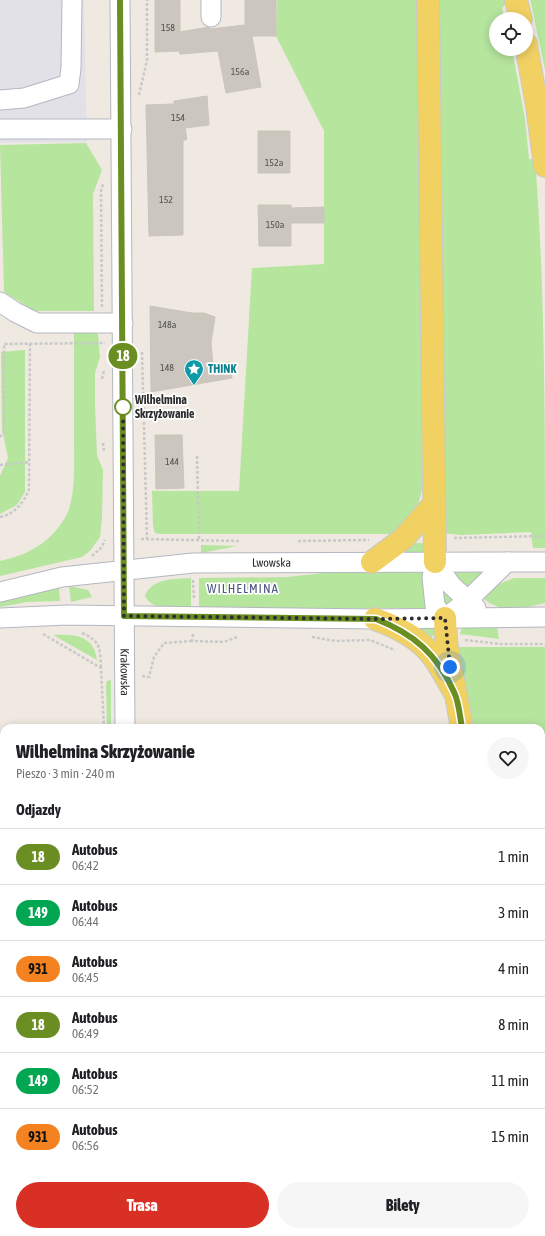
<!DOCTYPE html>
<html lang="pl">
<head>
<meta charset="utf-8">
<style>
  :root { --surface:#fff; --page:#f6f6f6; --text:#202124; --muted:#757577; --line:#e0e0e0; --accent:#d93025 }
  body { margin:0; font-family:"Asap Condensed",sans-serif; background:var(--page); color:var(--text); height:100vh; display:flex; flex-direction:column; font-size:15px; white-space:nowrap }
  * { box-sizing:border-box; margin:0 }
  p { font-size:13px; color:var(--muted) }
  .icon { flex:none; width:22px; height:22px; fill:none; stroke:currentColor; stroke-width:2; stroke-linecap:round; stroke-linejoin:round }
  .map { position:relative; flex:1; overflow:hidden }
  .details { position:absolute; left:0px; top:724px; width:545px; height:512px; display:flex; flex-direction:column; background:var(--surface); border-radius:12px 12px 0 0; box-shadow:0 2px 10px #0003 }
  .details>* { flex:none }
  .badge { padding:0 8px; border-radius:13px; font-size:14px; line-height:26px }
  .controls { position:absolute; left:489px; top:12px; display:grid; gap:8px }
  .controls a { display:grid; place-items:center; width:44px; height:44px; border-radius:50%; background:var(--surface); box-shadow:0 2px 10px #0003; font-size:20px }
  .you { position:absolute; width:20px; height:20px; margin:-10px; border:3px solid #fff; border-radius:50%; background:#1a73e8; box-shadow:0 0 0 6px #1a73e833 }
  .map>.badge { position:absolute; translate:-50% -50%; box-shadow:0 0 0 2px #fff }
  h2 { padding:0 16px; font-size:15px; line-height:36px }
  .round { display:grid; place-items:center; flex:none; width:42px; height:42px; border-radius:21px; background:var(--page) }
  .summary { display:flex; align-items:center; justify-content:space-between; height:68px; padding:0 16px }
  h1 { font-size:19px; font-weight:800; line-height:30px }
  .cta { display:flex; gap:8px; margin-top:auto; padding:8px 16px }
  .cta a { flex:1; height:46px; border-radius:24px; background:var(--accent); color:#fff; font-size:16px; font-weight:800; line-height:46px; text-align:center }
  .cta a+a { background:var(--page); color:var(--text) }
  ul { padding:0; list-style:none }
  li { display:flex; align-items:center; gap:12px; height:56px; padding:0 16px; border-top:1px solid var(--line) }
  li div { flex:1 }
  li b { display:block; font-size:15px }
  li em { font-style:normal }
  li .badge { min-width:44px; font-weight:700; text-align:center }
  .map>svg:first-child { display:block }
  .industrial { fill:#e3e1e8 }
  .green { fill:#b6e59e }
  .building { fill:#cbc7bf; stroke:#cbc5ba }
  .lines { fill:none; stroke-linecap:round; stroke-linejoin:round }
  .minor-casing { stroke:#b4b7c1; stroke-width:21 }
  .major-casing { stroke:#c9c9c9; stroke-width:24 }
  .path { stroke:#c9c9c9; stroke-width:2.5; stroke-dasharray:3 2; stroke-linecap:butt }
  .minor { stroke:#fff; stroke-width:19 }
  .major { stroke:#f2d163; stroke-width:22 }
  .line-casing { stroke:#fff; stroke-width:9 }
  .line { stroke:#6b8e23; stroke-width:6 }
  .walk { stroke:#2e2e2e; stroke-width:4; stroke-dasharray:0 7.2 }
  .stop-dot { fill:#fff; stroke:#6b8e23; stroke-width:2 }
  .labels { text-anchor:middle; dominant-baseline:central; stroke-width:3.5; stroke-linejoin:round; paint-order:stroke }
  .number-label { font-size:10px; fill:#555452 }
  .culture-label { font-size:12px; font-weight:bold; fill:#0d838f; stroke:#fff; text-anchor:start }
  .stop-label { font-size:12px; font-weight:bold; fill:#2e2e2e; stroke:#fff; text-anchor:start }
  .street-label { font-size:12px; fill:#2e2e2e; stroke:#fff }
  .neighbourhood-label { font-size:13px; letter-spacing:1px; fill:#4d5680; stroke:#fff }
</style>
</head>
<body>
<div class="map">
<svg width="545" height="1236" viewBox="0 0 545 1236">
  <rect width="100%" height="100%" fill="#efe9e1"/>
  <path class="industrial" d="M0,0H84L87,142L0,143Z"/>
  <path class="green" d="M277,0H419L424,483L417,509L398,534H160L155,533L153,526L152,491H239L252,268L324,264V131L276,36Z
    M437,0H507V3L502,8L505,19H496V49H512L525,119L529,159H535C545,288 545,418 545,548H533L531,532L461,535L442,533Z
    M530,0H545V70L531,3Z
    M86,143L102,170L93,194L94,311H35L4,292L0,145Z
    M74,328L98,334L100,357L95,373V407L97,455L103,470L102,517L100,537L90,551L82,557L0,576V561C29,555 53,541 67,514C76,495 74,459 74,438C74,402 74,365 74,328Z
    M25,350V492L17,505L0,514V476L8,458L2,429L1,352Z
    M407,543H424V551L423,553H399Z
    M201,545L237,546L201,553Z
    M351,570H424L427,608L199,609V578L287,577Z
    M484,571L465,588L452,572Z
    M439,576L455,598L444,609Z
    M191,578V609C178,609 150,611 145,595C153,578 175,579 191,578Z
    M514,578H545V603C524,608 500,614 483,598C488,587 504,582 514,578Z
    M69,586L88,590L92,597L71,602Z
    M59,588L60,601L27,602L0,607V601Z
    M413,627H433L436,634L426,640Z
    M473,627H497L499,639L460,634L462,628Z
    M53,635C74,634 94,635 97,660Z
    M458,647H545V906L541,965V728H472Z
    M111,680V728H107L106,683L107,681Z
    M191,1232H224L225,1236H192Z
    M440,1232H521V1236H440Z"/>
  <path class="building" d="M155,0H180V32L209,27L210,29L245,25V0H276V36H252L261,87L226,93L218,51L180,54L179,51L155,52Z
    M207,96L209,125L185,128L187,139L183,141V235L149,236L146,105L174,104V101Z
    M258,131H290V173H258Z
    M258,205H291V208L324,207V223H291V246H259Z
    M150,306L192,313H204L215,317L211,343L213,365L230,362L232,378L151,392Z
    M155,435H182L184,488L156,489Z"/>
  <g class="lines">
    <g class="minor-casing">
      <g id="minor">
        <path id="s1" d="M120,0L125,728"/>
        <path d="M211,0V17"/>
        <path d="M0,100L24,98L69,84L71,68L72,0"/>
        <path d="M0,129H122"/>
        <path d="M0,302L15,312L37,323H123"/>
        <path d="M435,562L451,585L476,608"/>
        <path d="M435,562L432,577L435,606L445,618"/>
        <path id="s2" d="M0,592L62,577L193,563L545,562"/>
        <path d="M0,618L67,615L375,619L545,617"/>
        <path d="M445,618L467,601L507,562"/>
        <path d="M0,762L4,776"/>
        <path d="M0,1087L4,1086"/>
        <path d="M87,1232V1236"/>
        <path d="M178,1232V1236"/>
        <path d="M416,1232L417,1236"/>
        <path d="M132,1236L133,1232"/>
      </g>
    </g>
    <g class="major-casing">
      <path id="major" d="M428,0L435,562
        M516,0L521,19
        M526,44L537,106L545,166
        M372,562L403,539L433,505
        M445,618L446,641L462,728
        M375,619C397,627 420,638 434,658C442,669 448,682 455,693
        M541,1236L545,1180"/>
    </g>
    <path class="path" d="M139,95L147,60V0
      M102,307L101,191L103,184
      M142,352L147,539
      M102,379L104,370
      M0,437L4,432V344L105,343
      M103,443L104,451
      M197,456L199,540
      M0,465L30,462
      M0,517C15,514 23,503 29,490L30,343
      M454,538L545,536
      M141,539L239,541
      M298,541L369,540
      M92,556L102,547L105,540
      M193,580L194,599
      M82,633C101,641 100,649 101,667
      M43,634L101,668L104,728
      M193,634L192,641L224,642L237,637
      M312,637L336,641L370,640L395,650
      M465,640L500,644H545
      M142,676L149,677L154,657L164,643L192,641
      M0,1058L4,1057
      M152,1232L154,1236
      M227,1232V1236"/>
    <use href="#minor" class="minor"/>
    <use href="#major" class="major"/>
  </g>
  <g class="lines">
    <g class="line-casing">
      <path id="line" d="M120,0L124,616L376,619C414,634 437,654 454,692C459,702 460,717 462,728"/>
    </g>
    <use href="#line" class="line"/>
    <path class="walk" d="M123,407L124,616L376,619L445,618L450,667"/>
  </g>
  <defs>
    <g id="sight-pin" transform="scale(1)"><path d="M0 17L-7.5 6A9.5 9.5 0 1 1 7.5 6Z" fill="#0f9aa8" stroke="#fff"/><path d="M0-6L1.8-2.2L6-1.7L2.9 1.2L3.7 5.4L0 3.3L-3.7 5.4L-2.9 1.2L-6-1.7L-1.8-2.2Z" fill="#fff"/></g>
  </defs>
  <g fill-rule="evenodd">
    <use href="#sight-pin" x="194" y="369"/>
  </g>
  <circle class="stop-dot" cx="123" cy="407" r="8"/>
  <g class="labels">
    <g class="number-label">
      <text x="168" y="27">158</text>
      <text x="240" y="71">156a</text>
      <text x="178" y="117">154</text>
      <text x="274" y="162">152a</text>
      <text x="166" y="199">152</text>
      <text x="275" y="224">150a</text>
      <text x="167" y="324">148a</text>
      <text x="167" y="367">148</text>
      <text x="172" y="461">144</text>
    </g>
    <g class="culture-label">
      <text x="208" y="369">THINK</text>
    </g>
    <g class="stop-label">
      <text x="135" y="400">Wilhelmina<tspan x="135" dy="14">Skrzyżowanie</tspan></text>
    </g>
    <g class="street-label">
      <text stroke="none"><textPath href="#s2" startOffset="274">Lwowska</textPath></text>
      <text stroke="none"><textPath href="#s1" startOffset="672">Krakowska</textPath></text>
    </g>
    <g class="neighbourhood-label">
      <text x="243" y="588">WILHELMINA</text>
    </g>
  </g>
</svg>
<div class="controls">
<a><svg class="icon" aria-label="locate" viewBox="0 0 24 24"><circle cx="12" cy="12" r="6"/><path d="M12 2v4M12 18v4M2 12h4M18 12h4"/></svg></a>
</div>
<div class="you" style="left:450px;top:667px"></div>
<b class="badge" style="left:123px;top:356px;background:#6b8e23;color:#fff">18</b>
<section class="details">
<div class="summary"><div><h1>Wilhelmina Skrzyżowanie</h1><p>Pieszo · 3 min · 240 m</p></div><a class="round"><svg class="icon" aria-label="heart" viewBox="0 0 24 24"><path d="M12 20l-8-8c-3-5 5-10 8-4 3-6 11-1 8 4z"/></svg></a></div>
<h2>Odjazdy</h2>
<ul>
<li><span class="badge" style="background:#6b8e23;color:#fff">18</span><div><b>Autobus</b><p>06:42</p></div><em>1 min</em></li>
<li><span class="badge" style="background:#00a651;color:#fff">149</span><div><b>Autobus</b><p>06:44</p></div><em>3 min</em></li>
<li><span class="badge" style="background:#f58220;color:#111">931</span><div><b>Autobus</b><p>06:45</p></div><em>4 min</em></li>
<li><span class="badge" style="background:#6b8e23;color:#fff">18</span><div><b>Autobus</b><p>06:49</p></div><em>8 min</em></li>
<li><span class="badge" style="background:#00a651;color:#fff">149</span><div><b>Autobus</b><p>06:52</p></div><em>11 min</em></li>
<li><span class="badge" style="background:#f58220;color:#111">931</span><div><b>Autobus</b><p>06:56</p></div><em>15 min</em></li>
</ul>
<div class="cta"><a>Trasa</a><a>Bilety</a></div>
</section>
</div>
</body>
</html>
